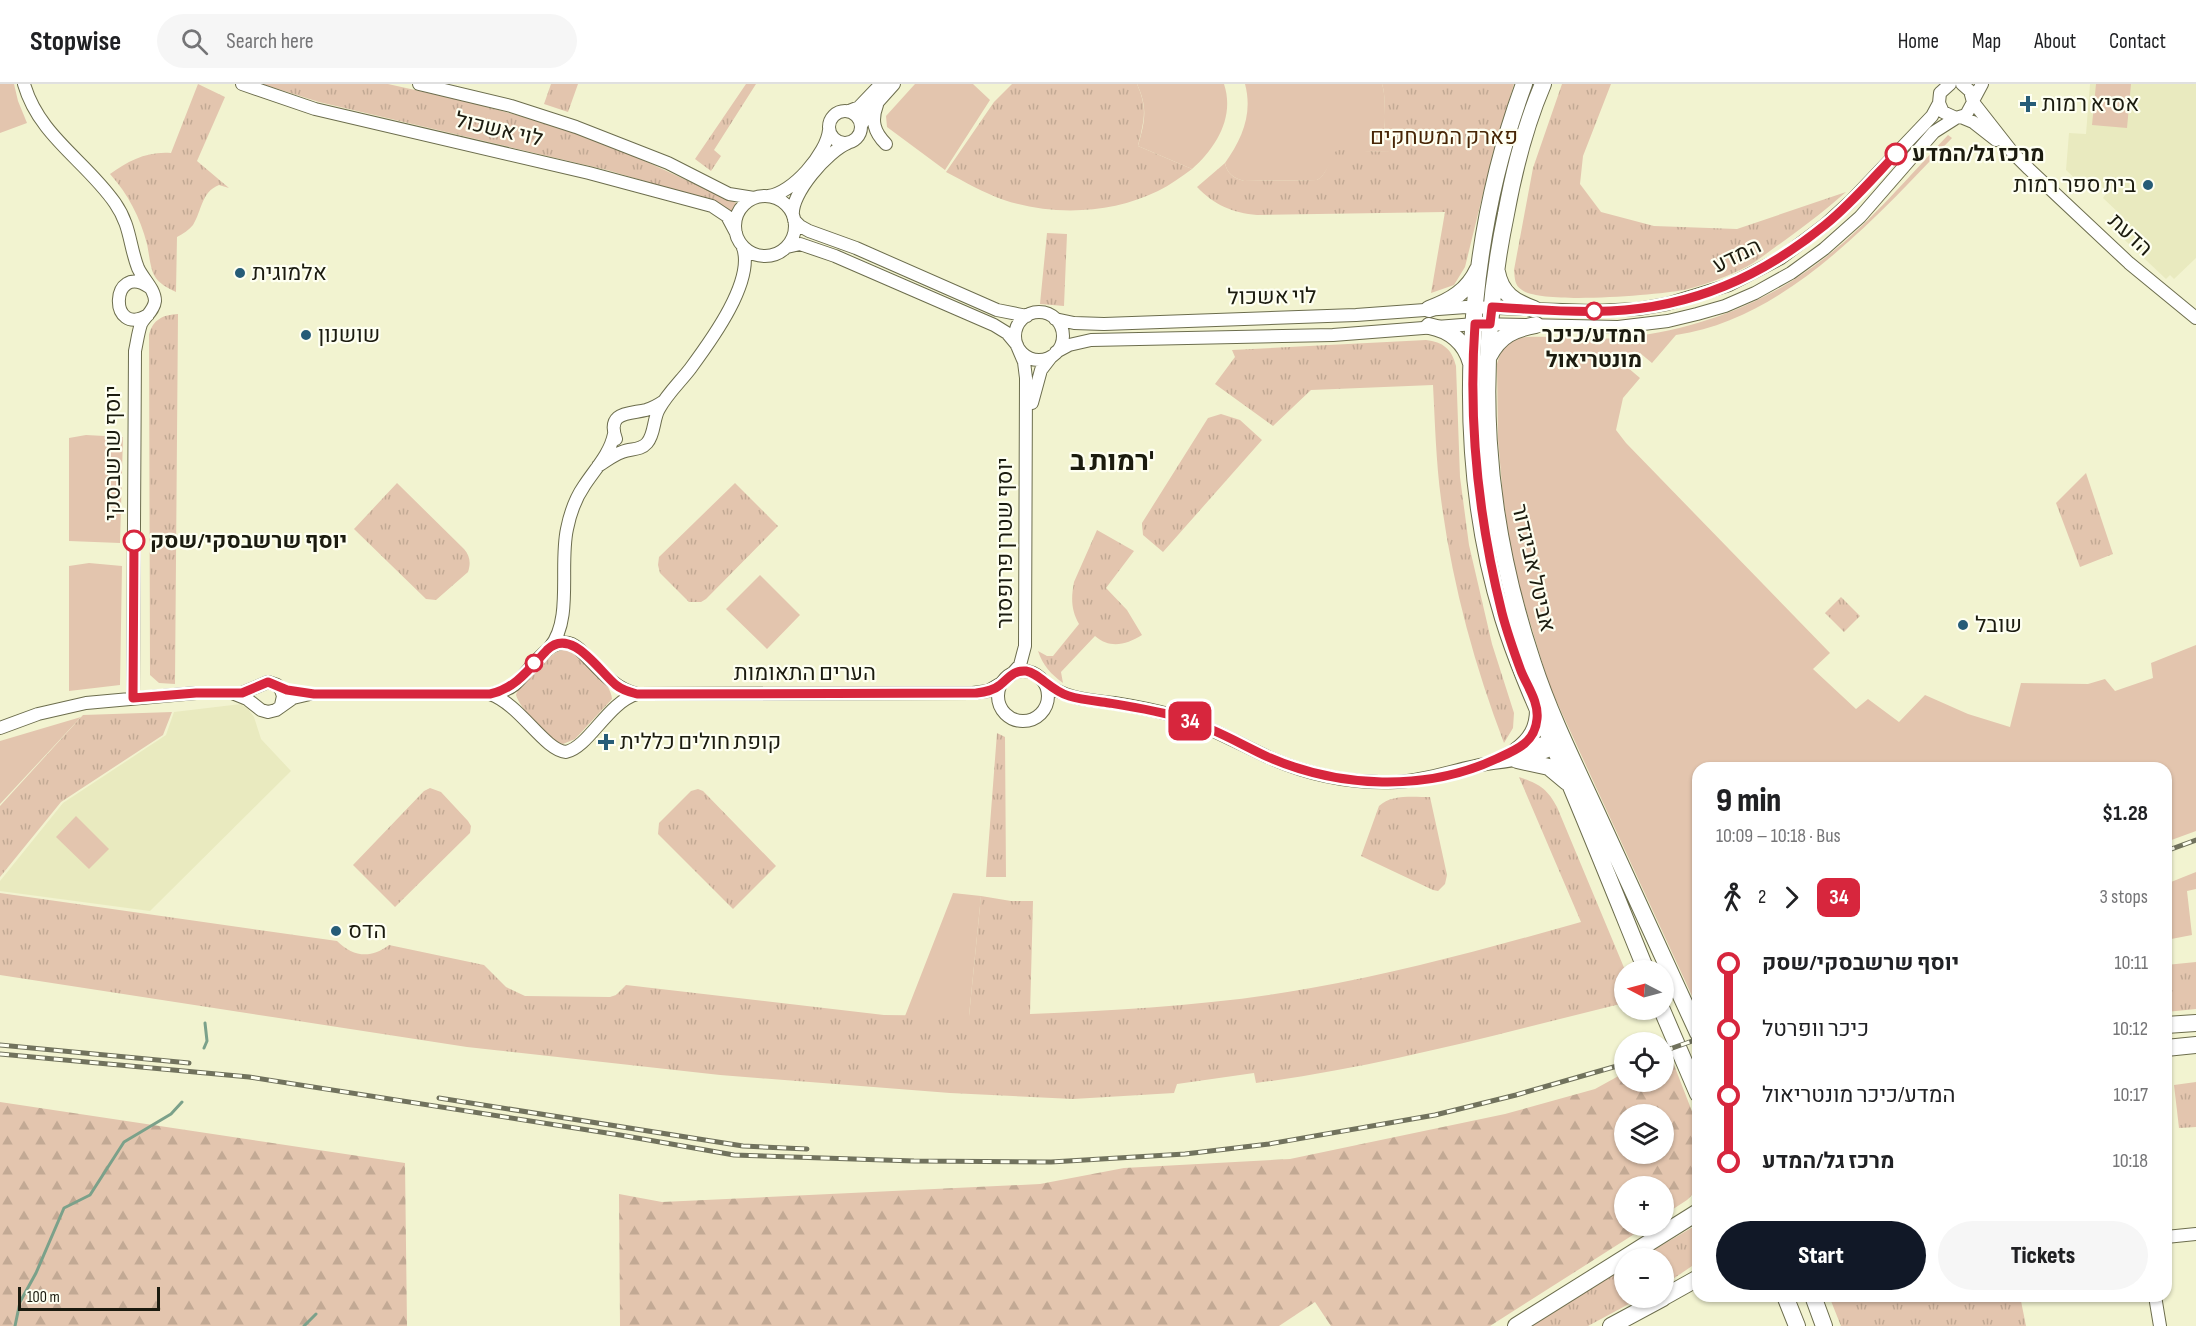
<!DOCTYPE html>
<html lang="en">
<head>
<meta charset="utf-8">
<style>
  :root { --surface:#fff; --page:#f6f6f6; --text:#202124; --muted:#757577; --line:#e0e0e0; --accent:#111827 }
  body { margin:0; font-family:"Sofia Sans Condensed",Heebo,sans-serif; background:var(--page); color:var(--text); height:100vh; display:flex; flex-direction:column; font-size:22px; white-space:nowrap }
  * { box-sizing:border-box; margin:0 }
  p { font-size:20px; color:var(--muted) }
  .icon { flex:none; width:33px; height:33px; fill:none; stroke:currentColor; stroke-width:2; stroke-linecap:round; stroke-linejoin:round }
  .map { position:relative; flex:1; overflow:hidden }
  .drawer { position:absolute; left:1692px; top:678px; width:480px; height:540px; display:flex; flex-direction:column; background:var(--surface); border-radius:18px; box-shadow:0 2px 4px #0004 }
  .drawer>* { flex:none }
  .badge { padding:0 12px; border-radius:9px; font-size:21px; line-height:39px }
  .needle { width:39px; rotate:276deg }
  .fabs { position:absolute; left:1614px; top:876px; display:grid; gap:12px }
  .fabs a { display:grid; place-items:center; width:60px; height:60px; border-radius:50%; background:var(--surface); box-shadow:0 2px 4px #0004; font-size:30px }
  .scale { position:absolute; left:18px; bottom:15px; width:142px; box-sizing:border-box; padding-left:6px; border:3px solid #1b1b0f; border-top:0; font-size:16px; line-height:21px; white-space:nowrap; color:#1b1b0f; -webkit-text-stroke:4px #fefff1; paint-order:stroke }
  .map>.badge { position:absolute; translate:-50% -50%; box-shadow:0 0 0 3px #fff }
  .legs { display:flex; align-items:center; gap:9px; height:66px; padding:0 24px; font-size:20px }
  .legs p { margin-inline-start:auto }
  .head { display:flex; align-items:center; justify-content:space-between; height:102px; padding:0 24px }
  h1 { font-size:33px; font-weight:800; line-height:45px }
  .primary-button { display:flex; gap:12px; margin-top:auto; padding:12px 24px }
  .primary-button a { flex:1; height:69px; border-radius:36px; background:var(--accent); color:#fff; font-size:24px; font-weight:800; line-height:69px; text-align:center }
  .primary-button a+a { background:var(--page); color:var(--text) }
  ul { padding:0 24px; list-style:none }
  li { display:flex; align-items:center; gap:21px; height:66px; font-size:22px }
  li i { display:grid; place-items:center; width:9px; height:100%; margin:0 8px; background:currentColor }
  li i::after { content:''; width:15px; height:15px; margin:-8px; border:4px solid; border-radius:50%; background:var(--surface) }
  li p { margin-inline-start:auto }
  li:first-child i { background:linear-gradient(#0000 50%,currentColor 0) }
  li:last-child i { background:linear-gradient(currentColor 50%,#0000 0) }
  header { display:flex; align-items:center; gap:36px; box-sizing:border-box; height:84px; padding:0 30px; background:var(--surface); border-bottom:2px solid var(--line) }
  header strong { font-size:28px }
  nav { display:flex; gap:33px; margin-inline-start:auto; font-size:21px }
  .search { width:420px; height:54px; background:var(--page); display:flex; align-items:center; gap:15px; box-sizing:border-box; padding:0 21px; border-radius:33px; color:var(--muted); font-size:22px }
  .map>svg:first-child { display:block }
  .built { fill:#e9eabf }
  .grass { fill:#e3c5ae }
  .forest { fill:url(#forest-firs); fill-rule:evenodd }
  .park { fill:url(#park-tufts) }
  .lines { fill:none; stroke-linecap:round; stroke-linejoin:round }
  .stream { stroke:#7ba18a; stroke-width:3 }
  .tertiary-casing { stroke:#6c6d4d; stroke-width:14 }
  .primary-casing { stroke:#6c6d4d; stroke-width:18 }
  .tertiary { stroke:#fff; stroke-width:12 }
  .primary { stroke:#fff; stroke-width:16 }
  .rail-casing { stroke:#71725d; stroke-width:5 }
  .rail { stroke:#fefff1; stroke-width:3; stroke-dasharray:9; stroke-linecap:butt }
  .line-1-casing { stroke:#fff; stroke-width:14 }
  .line-1 { stroke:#d7263d; stroke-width:9 }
  .poi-dot { fill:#265c77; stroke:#fefff1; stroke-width:2 }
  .stop-1-dot { fill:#fff; stroke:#d7263d; stroke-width:3 }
  .labels { text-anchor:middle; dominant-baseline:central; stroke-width:4.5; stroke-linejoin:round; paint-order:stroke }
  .poi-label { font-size:22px; fill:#1b1b0f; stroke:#fefff1; text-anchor:start }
  .street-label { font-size:22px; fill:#1b1b0f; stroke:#fefff1 }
  .park-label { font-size:22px; fill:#472505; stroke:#fefff1 }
  .stop-label { font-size:22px; font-weight:bold; fill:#1b1b0f; stroke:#fefff1; text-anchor:start }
  .district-label { font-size:28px; font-weight:bold; fill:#1b1b0f; stroke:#fefff1 }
</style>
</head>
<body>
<header>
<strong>Stopwise</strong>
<div class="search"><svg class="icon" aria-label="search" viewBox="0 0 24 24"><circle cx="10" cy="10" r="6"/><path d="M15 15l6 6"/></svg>Search here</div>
<nav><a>Home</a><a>Map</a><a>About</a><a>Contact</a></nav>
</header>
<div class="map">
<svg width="2196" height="1242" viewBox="0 0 2196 1242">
  <defs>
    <pattern id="forest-firs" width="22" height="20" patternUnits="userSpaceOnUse" patternTransform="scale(1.5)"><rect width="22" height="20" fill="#e3c5ae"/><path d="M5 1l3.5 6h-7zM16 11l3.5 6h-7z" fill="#c2a994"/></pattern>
    <pattern id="park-tufts" width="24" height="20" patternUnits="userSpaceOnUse" patternTransform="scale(1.5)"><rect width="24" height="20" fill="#e3c5ae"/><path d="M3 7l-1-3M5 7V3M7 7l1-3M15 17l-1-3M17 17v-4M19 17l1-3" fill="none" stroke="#c2a994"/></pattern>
  </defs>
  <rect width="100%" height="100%" fill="#f2f3d0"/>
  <path class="built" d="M2090,0H2196V174L2174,195L2170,191L2166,195L2111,143L2122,132L2103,114L2107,108L2095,96L2086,105L2066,86L2069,49L2086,50Z
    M241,620L248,625L254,633L261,655L291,687L150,827L0,807V797L63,719L166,651L174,628Z"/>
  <path class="grass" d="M0,0H14L18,17L27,39L0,49Z
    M915,0H973L990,16L945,86L887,43L886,32Z
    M1137,0H1224C1235,33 1216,64 1192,85L1138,62C1145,37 1148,24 1137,0Z
    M1245,0H1382C1387,15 1382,30 1385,45C1387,55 1392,56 1391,68L1337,67C1330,75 1327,91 1317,96L1244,97C1234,94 1227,90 1225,79C1242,55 1253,30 1245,0Z
    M2096,0H2131L2127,44L2092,41Z
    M1948,51L1952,54C1878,131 1787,235 1676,251L1652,279L1640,269L1627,283L1640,294L1623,314L1616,346L1626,359L1830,569L1813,585L1856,625L1868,615L1899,638L1925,611L1968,630L2010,643L2021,599L2088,600L2105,595L2115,607L2153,594L2151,579L2196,561V747L2166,758V684H1698V925L1549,601L1519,502L1510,460L1503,413L1498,355L1497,280C1500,268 1505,259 1516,254C1554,250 1592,258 1630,253C1702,244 1769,218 1826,173C1871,138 1909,92 1948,51Z
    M86,351L123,353L120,459L69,457V354Z
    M89,479L122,482L120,601L69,607V482Z
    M760,491L800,531L767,565L726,525Z
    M81,633L0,720V657Z
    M76,732L109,765L89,785L56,753Z
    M2196,788V805L2187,807L2192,851L2166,856V800Z
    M953,809L981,812L969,932H905Z"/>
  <path class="forest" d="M1671,973L1698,1043V1105L1687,1116L1664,1131V1102H1624V1142H1647L1490,1242H1331L1315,1218L1279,1242H620L619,1110L662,1118L1040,1100L1124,1084L1290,1075L1505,1030L1595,1005L1624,989V998H1664V975ZM1624,1030H1664V1070H1624Z
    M0,1018L405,1079L407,1242H0Z"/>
  <path class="park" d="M198,0L225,13L197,77L229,104L219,101C201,108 202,127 193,141C189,146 183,150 177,153L176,208C168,204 159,200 154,191C150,183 149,169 147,160C140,133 128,110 110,90C128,77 147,67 171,69Z
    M262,0H388L469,18L557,42L608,60L736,119L731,129L724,122L709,116L607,86L319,18Z
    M551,0H578L568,28L544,20Z
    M746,0H756L714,66L721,72L711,87L695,75Z
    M1012,0H1137C1148,25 1144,36 1138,62L1192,85C1181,93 1170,101 1158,107C1111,130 1053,132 1004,116C984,109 965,98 946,88L994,18Z
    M1382,0H1514L1493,69L1465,183L1454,201L1431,209L1445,128L1257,131C1233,129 1214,121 1197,103L1225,79C1227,90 1234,94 1244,97L1317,96C1328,90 1328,75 1337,66L1391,68C1392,57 1387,54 1385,45C1382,30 1387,15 1382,0Z
    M1562,0H1611L1583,72L1580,100L1601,128L1654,142L1737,145L1846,108C1823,128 1800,146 1774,164C1763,172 1752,181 1740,186C1723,194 1702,202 1684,206C1657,211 1542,221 1522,206C1514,201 1515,194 1514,186L1533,84Z
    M1047,149L1067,150L1064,222L1040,220Z
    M178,230L175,600L159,599L150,591L149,251C153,235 163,231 178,230Z
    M1426,256C1443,258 1452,265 1456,282L1460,393L1469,461L1492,560L1514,629L1513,644L1504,659C1474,580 1452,499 1441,415C1436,377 1435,339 1433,301L1311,306L1273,342L1215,300L1235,273L1232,266Z
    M1221,330L1240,336L1262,356L1163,468L1143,451L1142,439L1208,334Z
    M2086,389L2113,470L2080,483L2056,419Z
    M397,399L464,465C470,472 471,479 468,488L436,516L426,515L354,445Z
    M735,399L778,442L706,515L701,518H689L660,489L658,481L659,473Z
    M1097,446L1134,467L1106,504L1127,526L1142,551C1126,561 1110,565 1095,552L1061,588L1063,599C1051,590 1043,582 1038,567L1047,572H1053L1079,540C1071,526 1071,514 1074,498Z
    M1841,513L1860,532L1844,548L1825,529Z
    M565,564C580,570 612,599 612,615L575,655L563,660C550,657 520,625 516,611C519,597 551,569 565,564Z
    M172,628L163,651L61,718L0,793V722L83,631Z
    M997,649L1005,653L1006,793H986Z
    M1519,693C1538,699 1548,705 1557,723L1625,886L1624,919C1502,949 1381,983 1256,999L1254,989L1177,1000L1174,1009L1073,1015L950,1009L720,991L467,963L0,891V809L337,857C353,873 371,875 389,861L484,881L506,903L525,912L610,913L616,911L626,901L884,931L969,932L981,812L1011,817H1033L1030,930C1123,926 1218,921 1311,904C1402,888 1492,863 1581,838Z
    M430,704L441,708L468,737L471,742L470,749L395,823L353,781L424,707Z
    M698,705L703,707L776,782L733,825L658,750L659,739L691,707Z
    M1430,713L1447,791L1445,800L1438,807L1433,806L1361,772L1379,722C1391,710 1414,713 1430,713Z
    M2196,878V925L2166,928V881Z
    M2196,998V1043L2179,1044L2174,1001Z
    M1698,1140V1178L1664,1201V1174H1640Z
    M1624,1184V1214H1640L1588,1242H1530Z
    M1829,1212H2020L2026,1242H1841Z"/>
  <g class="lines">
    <path class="stream" d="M204,964L207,957L205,939
      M15,1242L20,1218L36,1189L64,1124L90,1111L124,1058L171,1030L182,1018
      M304,1242L316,1230"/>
    <g class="tertiary-casing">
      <path id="tertiary" d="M24,0C39,52 86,77 115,119C131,142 129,161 138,184C143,195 155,205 155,217C154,227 145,232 141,240C138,249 137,258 135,267L133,614
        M242,0L315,25L589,89L712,122L727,132L736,149
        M419,0L511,22L576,43L668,79L729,110L754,114
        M1950,0L1940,9L1939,19L1943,28L1956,34L1966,31L1973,18L1970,7L1962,0
        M1974,15L1982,0
        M1973,18L2013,69L2029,85L2129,179L2196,234
        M877,21C871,37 874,48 886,60
        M829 43a16 16 0 1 1 32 0a16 16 0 1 1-32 0Z
        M849,27L859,23L881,0
        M1961,33L1973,38L1996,56
        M861,42L868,29L894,0
        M768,112C792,110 827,69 829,46
        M735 142a30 30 0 1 1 60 0a30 30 0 1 1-60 0Z
        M793,132C790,110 828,67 848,59
        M794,136L800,142L809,147L856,164L997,226L1027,232
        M787,163L800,160L835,172L994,241L1007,249L1017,261
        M1015 252a24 24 0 1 1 48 0a24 24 0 1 1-48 0Z
        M148,231C108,255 110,177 149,203
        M1055,235L1074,239L1104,240L1356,231L1466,223L1593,227L1638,225L1667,220L1729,201L1781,174L1826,140L1850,118L1932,32L1939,19
        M1056,268L1069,261L1091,256L1333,251L1475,240L1618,243L1668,237L1697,230L1725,222L1755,209L1791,189L1824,165L1860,133L1934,48L1956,34
        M1032,319L1041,286L1051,273
        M616,355C606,327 630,330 646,326C653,324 658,321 664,317
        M598,382C606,377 613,371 622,368C631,364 640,367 647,359C655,350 653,335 659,325C667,310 680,298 690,285C710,258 757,195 742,161
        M550,563C573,536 559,481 567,445C570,430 575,415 584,402C595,385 610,370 614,350
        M998 612a25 25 0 1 1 50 0a25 25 0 1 1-50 0Z
        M1011,591L1020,581L1025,562L1026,294L1024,278L1018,264
        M1045,599C1066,615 1089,616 1114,619C1133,622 1153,626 1172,631C1206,641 1236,658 1268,673C1308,691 1353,700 1397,698C1428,696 1456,685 1486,680C1507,677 1544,674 1560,659
        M232,609L247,615L261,626L268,628L276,626L293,614L310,610H493C500,608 508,606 514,601C531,587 554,542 579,565C597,582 612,604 637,610L973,609L988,607L1003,598
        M490,610C520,620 544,666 566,668C589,663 608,618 637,610
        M0,644L38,630L86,619L196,609H242L268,598L277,601L281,606L283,612L281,621
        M1519,666L1557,655
        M2166,1153L2196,1150
        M2155,1212L2160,1242"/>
    </g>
    <g class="primary-casing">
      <path id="primary" d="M1524,0C1464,163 1452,367 1503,534C1520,589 1545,641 1567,693C1594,757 1620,822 1646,886
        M1543,0C1525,42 1514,86 1506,130C1474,284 1483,430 1533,579C1550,631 1575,681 1598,731C1631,804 1665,876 1698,949
        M1497,188C1501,210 1515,218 1534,225
        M1429,225C1451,217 1468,207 1478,185
        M1429,242C1450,246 1465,258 1471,279
        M1489,272C1500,251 1514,245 1536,241
        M1516,667C1531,656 1538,644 1538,626
        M1517,676L1549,683L1567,698
        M1662,926L1698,1010
        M2166,941L2196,939
        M2166,964L2196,961
        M1785,1212L1797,1242
        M1813,1212L1824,1242
        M1664,1213L1698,1194
        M1516,1242L1698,1128
        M1611,1242L1663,1214"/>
    </g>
    <use href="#tertiary" class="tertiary"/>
    <use href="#primary" class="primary"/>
    <g class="rail-casing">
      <path id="rail" d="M2166,767L2196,756
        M0,961L189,979
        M1664,967L1698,955
        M0,970L249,993L620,1051L734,1071L914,1077L1051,1078L1185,1070L1269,1060L1435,1031L1516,1011L1624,980
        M439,1014L743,1062L807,1065"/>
    </g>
    <use href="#rail" class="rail"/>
  </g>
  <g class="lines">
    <g class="line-1-casing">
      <path id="line-1" d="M134,457L133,614L196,609H242L268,598L287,606L314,610H490C515,605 530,584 547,566C571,542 598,586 616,601C622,606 629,608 637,610L976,609C984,608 993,607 1000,601C1009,594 1013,586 1026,587C1039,589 1051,607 1069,612C1082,616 1096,617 1109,619C1134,623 1160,627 1184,635C1214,644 1240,660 1268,673C1339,704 1425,708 1496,675C1516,666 1535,659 1537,635C1539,618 1527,602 1521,587C1514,568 1507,548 1502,529C1478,433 1468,338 1475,240H1490L1492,223C1531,225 1570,229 1610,227C1693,223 1761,193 1825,141C1851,120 1873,94 1896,70"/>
    </g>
    <use href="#line-1" class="line-1"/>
  </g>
  <g class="poi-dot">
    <path d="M2025 11h6v6h6v6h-6v6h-6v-6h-6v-6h6z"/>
    <circle cx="2148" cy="101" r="6"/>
    <circle cx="240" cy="189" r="6"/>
    <circle cx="306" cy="251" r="6"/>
    <circle cx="1963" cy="541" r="6"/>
    <path d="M603 649h6v6h6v6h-6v6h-6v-6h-6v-6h6z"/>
    <circle cx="336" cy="847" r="6"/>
  </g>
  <g class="stop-1-dot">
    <circle cx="1896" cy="70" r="10"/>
    <circle cx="1594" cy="227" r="8"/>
    <circle cx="134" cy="457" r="10"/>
    <circle cx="534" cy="579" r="8"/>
  </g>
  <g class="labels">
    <g class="poi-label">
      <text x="2042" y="20">אסיא רמות</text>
      <text x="2136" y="101" text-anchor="end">בית ספר רמות</text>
      <text x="252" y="189">אלמוגית</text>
      <text x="318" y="251">שושנון</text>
      <text x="1975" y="541">שובל</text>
      <text x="620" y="658">קופת חולים כללית</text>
      <text x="348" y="847">הדס</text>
    </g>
    <g class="street-label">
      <text transform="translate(499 46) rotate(13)">לוי אשכול</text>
      <text transform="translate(2130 151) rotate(43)">הדעת</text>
      <text transform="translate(1737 172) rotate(-26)">המדע</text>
      <text transform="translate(1272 213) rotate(-1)">לוי אשכול</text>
      <text transform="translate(113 369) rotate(-90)">יוסף שרשבסקי</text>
      <text transform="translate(1005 459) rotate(-90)">יוסף שטרן פרופסור</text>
      <text transform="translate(1533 484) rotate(77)">אביטל אביגדור</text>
      <text x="805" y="589">הערים התאומות</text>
    </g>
    <g class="park-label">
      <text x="1444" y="53">פארק המשחקים</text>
    </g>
    <g class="stop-label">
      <text x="1912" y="70">מרכז גל/המדע</text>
      <text x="1594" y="251" text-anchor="middle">המדע/כיכר<tspan x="1594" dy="25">מונטריאול</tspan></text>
      <text x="150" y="457">יוסף שרשבסקי/שסק</text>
    </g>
    <g class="district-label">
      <text x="1112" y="377">רמות ב'</text>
    </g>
  </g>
</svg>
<div class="fabs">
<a><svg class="needle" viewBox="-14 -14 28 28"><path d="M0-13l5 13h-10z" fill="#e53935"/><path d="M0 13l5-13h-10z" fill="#757577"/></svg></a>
<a><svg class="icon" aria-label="locate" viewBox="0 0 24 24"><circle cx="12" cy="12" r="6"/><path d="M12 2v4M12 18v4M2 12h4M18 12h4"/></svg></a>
<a><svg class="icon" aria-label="layers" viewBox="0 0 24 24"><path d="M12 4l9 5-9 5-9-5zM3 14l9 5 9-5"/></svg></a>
<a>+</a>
<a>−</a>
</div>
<div class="scale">100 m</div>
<b class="badge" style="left:1190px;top:637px;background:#d7263d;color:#fff">34</b>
<section class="drawer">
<div class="head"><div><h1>9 min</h1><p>10:09 – 10:18 · Bus</p></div><b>$1.28</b></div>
<div class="legs"><svg class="icon" aria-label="walk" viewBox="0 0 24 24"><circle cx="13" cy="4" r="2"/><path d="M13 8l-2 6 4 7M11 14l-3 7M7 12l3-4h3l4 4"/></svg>2<svg class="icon" aria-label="forward" viewBox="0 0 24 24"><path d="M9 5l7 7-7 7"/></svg><b class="badge" style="background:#d7263d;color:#fff">34</b><p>3 stops</p></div>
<ul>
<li><i style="color:#d7263d"></i><b>יוסף שרשבסקי/שסק</b><p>10:11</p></li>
<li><i style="color:#d7263d"></i><span>כיכר וופרטל</span><p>10:12</p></li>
<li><i style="color:#d7263d"></i><span>המדע/כיכר מונטריאול</span><p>10:17</p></li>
<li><i style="color:#d7263d"></i><b>מרכז גל/המדע</b><p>10:18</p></li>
</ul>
<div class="primary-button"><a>Start</a><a>Tickets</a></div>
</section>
</div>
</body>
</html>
